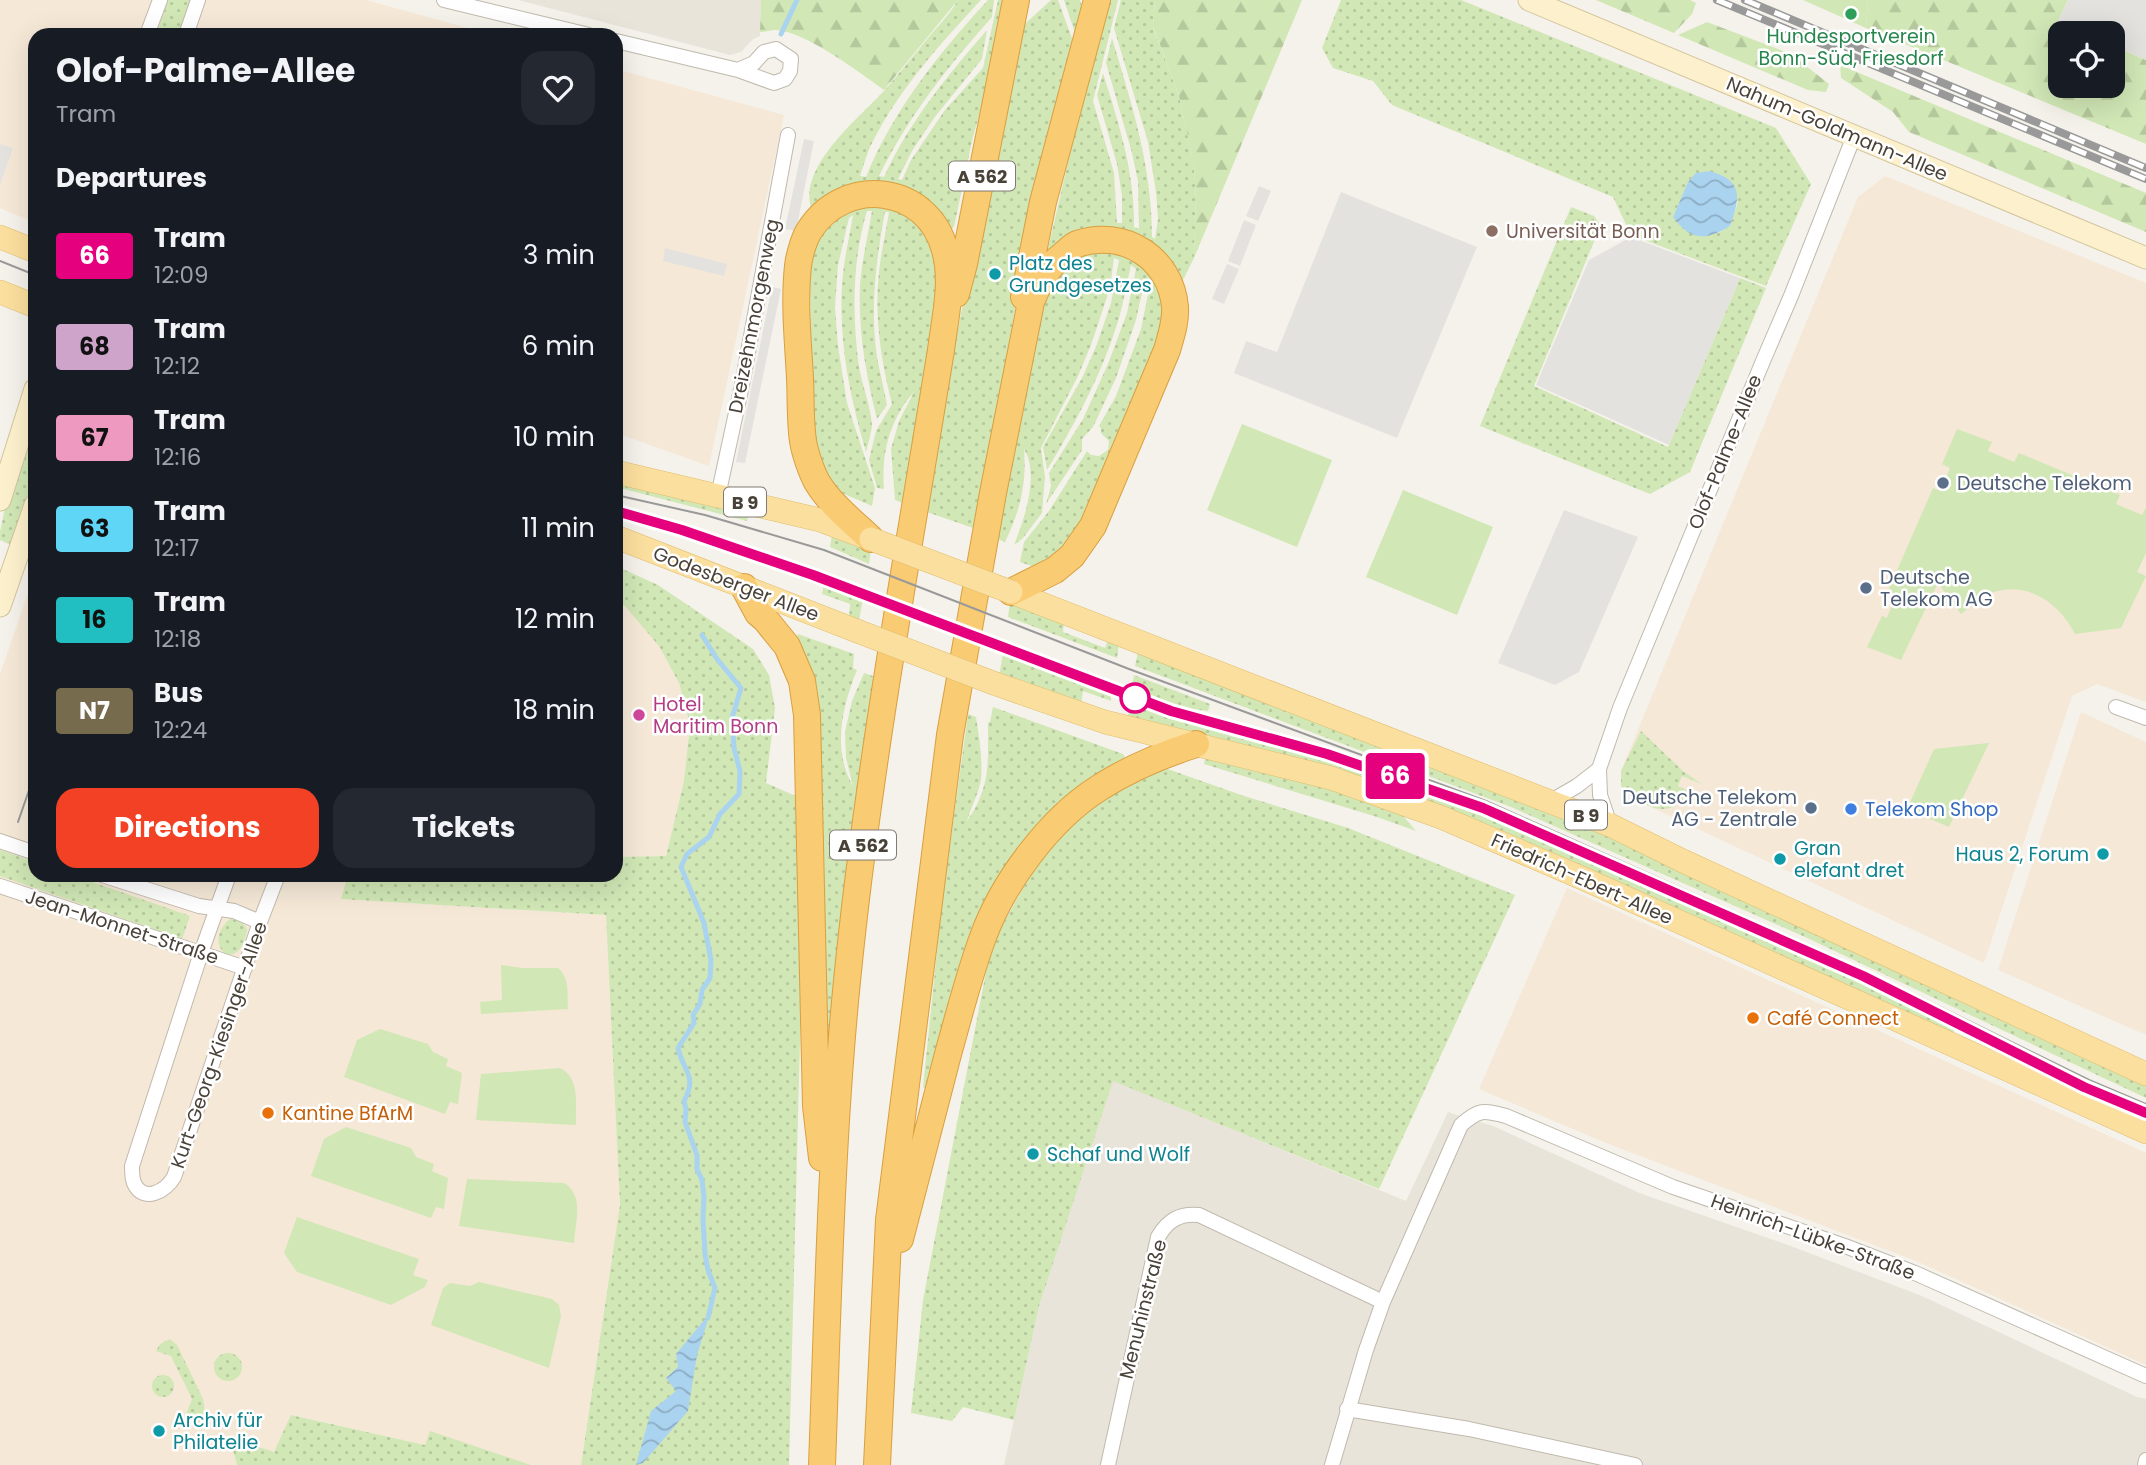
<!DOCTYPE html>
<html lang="en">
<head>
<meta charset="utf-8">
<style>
  :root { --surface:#171b24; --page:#242831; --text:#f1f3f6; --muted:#9ea1a6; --accent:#f24124 }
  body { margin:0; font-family:Poppins,sans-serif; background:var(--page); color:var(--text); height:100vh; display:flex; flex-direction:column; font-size:26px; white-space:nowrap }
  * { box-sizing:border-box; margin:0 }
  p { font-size:23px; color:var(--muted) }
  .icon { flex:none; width:38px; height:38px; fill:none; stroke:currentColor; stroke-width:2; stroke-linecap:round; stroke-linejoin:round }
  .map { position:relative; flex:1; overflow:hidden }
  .sheet { position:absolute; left:28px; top:28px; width:595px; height:854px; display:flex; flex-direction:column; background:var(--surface); border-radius:21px; box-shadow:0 7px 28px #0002 }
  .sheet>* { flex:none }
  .badge { padding:0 14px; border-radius:5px; font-size:24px; line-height:46px }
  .tools { position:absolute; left:2048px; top:21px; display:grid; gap:14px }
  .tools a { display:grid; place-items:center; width:77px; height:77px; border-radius:14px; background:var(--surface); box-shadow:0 7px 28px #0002; font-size:35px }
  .map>.badge { position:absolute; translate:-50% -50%; box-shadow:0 0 0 4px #fff }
  h2 { padding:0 28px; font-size:26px; line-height:63px }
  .round { display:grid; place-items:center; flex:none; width:74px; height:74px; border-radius:21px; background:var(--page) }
  .headline { display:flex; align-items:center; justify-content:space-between; height:119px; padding:0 28px }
  h1 { font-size:33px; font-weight:700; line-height:52px }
  .action { display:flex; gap:14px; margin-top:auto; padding:14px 28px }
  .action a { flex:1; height:80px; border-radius:21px; background:var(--accent); color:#fff; font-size:28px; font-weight:700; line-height:80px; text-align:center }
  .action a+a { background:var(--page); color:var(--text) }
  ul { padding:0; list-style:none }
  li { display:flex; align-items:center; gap:21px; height:91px; padding:0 28px }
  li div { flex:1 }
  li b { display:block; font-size:26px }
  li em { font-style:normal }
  li .badge { min-width:77px; font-weight:700; text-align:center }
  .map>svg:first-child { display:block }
  .residential { fill:#e9e4d9 }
  .commercial { fill:#f5e8d7 }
  .grass { fill:url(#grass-dots); fill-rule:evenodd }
  .forest { fill:url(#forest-firs) }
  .green { fill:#d1e7b5 }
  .parking { fill:#e4e2df }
  .water { fill:url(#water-waves) }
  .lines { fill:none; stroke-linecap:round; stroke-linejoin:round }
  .stream { stroke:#aad3ef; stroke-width:5 }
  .street-casing { stroke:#c0b9ad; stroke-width:16 }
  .secondary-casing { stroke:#d3c49c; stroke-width:23 }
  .primary-casing { stroke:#e0bd6d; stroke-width:24 }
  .highway-casing { stroke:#d99f41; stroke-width:28 }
  .street { stroke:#fff; stroke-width:14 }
  .secondary { stroke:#fdf1cd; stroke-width:21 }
  .primary { stroke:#fbdf9e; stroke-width:23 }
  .highway { stroke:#f9cb72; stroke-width:26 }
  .tram { stroke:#999; stroke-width:2 }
  .rail-casing { stroke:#999; stroke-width:8 }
  .rail { stroke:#fff; stroke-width:5; stroke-dasharray:16; stroke-linecap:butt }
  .primary-bridge-casing { stroke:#e0bd6d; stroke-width:24; stroke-linecap:butt }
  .primary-bridge { stroke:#fbdf9e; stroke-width:23 }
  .line-casing { stroke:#fff; stroke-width:16 }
  .line { stroke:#e5007d; stroke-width:10 }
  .leisure-dot { fill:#2e9e5b; stroke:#fff; stroke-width:2.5 }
  .education-dot { fill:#8d6e63; stroke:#fff; stroke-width:2.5 }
  .culture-dot { fill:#0f9aa8; stroke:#fff; stroke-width:2.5 }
  .service-dot { fill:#5c6f8a; stroke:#fff; stroke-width:2.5 }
  .stop-dot { fill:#fff; stroke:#e5007d; stroke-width:3.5 }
  .hotel-dot { fill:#d1479c; stroke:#fff; stroke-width:2.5 }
  .shop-dot { fill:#3f7fe0; stroke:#fff; stroke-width:2.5 }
  .food-dot { fill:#e8710a; stroke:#fff; stroke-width:2.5 }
  .labels { text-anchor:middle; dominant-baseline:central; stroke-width:5; stroke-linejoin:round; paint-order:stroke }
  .shield { fill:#fff; stroke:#807b74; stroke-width:2 }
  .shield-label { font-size:18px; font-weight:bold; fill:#494239 }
  .leisure-label { font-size:19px; fill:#27864d; stroke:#fff }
  .street-label { font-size:19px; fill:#494239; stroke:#fff }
  .education-label { font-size:19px; fill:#785e54; stroke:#fff; text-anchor:start }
  .culture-label { font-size:19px; fill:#0d838f; stroke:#fff; text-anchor:start }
  .service-label { font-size:19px; fill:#4e5e75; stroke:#fff; text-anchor:start }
  .hotel-label { font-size:19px; fill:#b23c85; stroke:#fff; text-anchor:start }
  .shop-label { font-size:19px; fill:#366cbe; stroke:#fff; text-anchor:start }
  .food-label { font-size:19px; fill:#c56008; stroke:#fff; text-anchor:start }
</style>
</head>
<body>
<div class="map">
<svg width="2146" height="1465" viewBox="0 0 2146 1465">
  <defs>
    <pattern id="grass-dots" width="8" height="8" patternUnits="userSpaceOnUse" patternTransform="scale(1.75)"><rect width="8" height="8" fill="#d1e7b5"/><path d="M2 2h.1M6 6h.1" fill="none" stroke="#b5c79c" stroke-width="1.8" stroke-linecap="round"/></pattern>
    <pattern id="forest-firs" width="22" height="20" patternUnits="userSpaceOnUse" patternTransform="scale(1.75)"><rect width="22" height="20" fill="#d1e7b5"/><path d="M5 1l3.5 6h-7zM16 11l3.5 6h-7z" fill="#b5c79c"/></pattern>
    <pattern id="water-waves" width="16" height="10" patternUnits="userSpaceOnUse" patternTransform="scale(1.75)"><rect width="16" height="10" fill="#aad3ef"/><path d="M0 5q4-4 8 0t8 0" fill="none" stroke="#8cadc3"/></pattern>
  </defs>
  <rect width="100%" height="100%" fill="#f5f2eb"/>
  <path class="residential" d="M518,0H761L760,36L753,39L741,52L730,55Z
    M1112,1080L1406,1201L1448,1112L1493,1126L1642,1194L1788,1245L1922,1296L2137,1397L2146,1399V1465H1004L1039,1306Z"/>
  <path class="commercial" d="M0,0H366L493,35H35V223L0,208Z
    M616,69L784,115L709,466L616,433Z
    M1885,176L2146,283V702L2097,684L2072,696L1984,963L1655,809L1631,796L1621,786V771L1858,197Z
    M35,573V875H348L342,899L606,915L620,1205L581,1465H531L430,1432L425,1445L292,1415L274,1452L233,1450L237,1465H0V674Z
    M616,601L625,605L659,646L679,683L690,725L684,781L666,856L616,857Z
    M2081,712L2146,742V1035L1998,970Z
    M1567,888L2146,1153V1365L1916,1261L1606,1143L1479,1089Z"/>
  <path class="grass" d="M168,0H193L180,35H156Z
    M958,0H981C941,43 900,88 873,141C867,152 864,165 860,176L866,177C893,110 940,52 988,0H994L992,17C946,69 910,114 879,176L884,177C909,122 947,76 987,30L982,59L934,118L912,151L898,179L902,180L911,160L945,110L983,68L998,0H1007L991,71L972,141L954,227L950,230L918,198L812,211C796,168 858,119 883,92C899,74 913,56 928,38C938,26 950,14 958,0Z
    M1051,0H1058L1074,44L1041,186L1015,309L976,529L924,511L942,411L1016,32Z
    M1064,0H1080L1083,11L1076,36Z
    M1108,0H1118L1093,101L1114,173L1117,223H1122V196L1117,164L1097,95L1103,73C1119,124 1135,173 1134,227L1139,229L1138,181L1132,153L1106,63L1112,38C1132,105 1152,166 1152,237L1155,239L1158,219L1156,192L1148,142L1114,28L1121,0H1155L1153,27L1179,96L1194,165L1196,198L1194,258L1182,282L1155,246L1051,251L1048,249L1080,111Z
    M1341,0H1461L1776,128L1811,184L1766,286L1631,235L1613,197L1392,105L1373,81L1333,68L1322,48ZM1688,183L1738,202L1730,226L1718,233L1673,217Z
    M858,204L911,211L942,263L903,503L895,500L891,449L899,421L914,392C890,419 881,453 884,489L877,488L869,460L876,431L892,404C881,361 874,316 879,272C881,252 886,231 889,212H885C876,260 870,308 877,357C880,373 884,389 887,405L877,419C866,375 858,331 860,285C862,260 868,235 872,211H867C852,261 852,316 859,367C862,384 872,411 872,426C871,434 868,444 866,452C849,394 837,335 843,274C845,254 850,234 853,215L849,218L838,265L835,307L838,346L847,403L875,488L872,506L835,490L819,457L812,415L810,267C817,228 826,224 858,204Z
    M1571,207L1594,216L1601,225L1534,386L1668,447L1740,278L1766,288L1690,472L1650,494L1480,426Z
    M1091,249L1137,258L1162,292L1164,326L1089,509L1065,545L1037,568L1020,562L1024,542L1049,511L1087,451L1091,455L1099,456L1108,450L1109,441L1101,433V428L1099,426L1116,396L1141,329L1150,284L1145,279L1136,320L1116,378L1093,427L1082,439V450L1046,504L1051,486L1049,473L1083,419L1108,364L1127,313L1136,269L1131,265C1127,282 1124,300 1119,318C1103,372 1076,422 1047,470L1043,447L1083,376L1097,344L1111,303L1119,260L1114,258L1110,288L1091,345L1078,376L1041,448L1045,477L1042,513L1023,538L1014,545C1024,519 1040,476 1024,449C1027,483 1020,511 1005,542L995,538L1030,345L1054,272Z
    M35,412V475L11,545L0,540V532L10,483Z
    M616,481L750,510L747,521L616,487Z
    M832,534L871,549L869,564L830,547Z
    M616,566L658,585L753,649L769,675L775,708L766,783L798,797L801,1001L789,1465H581L620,1205L606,915L341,899L348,875H616V857L666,856L684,781L690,725L679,683L659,646L625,606L616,601Z
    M824,584L863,598L859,621L849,617L850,604L822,594Z
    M1010,602L1064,623L1063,632L1105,648L1108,640L1119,644L1117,658L1008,617Z
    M798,634L854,654L853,668L857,670C842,707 832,750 853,786L846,758L845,732L852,701L864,673L876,677L826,1103L796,639Z
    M1138,652L1516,795L2146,1083V1098L1805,937L1511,807L1135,666Z
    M1003,653L1111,694V701L1083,691L1081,705L999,677Z
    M1134,675L1210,704L1208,711L1185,708L1131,691Z
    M1130,701L1307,754L1455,803L1525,831L1957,1026L1953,1033L1668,906L1128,719Z
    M993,707L1123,754L1125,757L1123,761L1044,822L928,1090L923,1087L942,903L968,714L976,717C979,737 983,758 981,779C979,793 971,807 967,821C991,787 988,761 988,722H990Z
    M1641,731L1684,772L1702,784L1682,776L1678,786L1694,794C1687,798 1678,806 1670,808C1652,813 1633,798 1621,786V771Z
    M1206,754L1288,774L1399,811L1416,831L1377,817L1204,764Z
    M1159,766L1244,796L1348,828L1515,895L1379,1189L1113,1081L1039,1306L1014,1420L963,1407L952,1421L911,1413L923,1300L991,946L1028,879L1066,827L1111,794Z
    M0,850L35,862V875H72L190,916L182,939L0,876Z
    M230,919C239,919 244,922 247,930C244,943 242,954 227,955C213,946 218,928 230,919Z
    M170,1339L177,1345L203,1399L205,1412L201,1423L186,1415L192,1399L171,1356L156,1351L160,1344Z
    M214 1367a14 14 0 1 1 28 0a14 14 0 1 1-28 0Z
    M152 1386a11 11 0 1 1 22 0a11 11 0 1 1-22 0Z
    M291,1415L425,1445L430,1431L531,1465H237L233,1450L218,1448L221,1435L274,1452Z"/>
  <path class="forest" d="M761,0H958L884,90C860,73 805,31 776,30C771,30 765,32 760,32Z
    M1155,0H1302L1194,258L1196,198L1194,165L1179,96L1153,26Z
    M1596,0H1690L1696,3L1692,14L1674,33Z
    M1868,0H2068L2058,21L2086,33H2060V86H2112V45L2146,60V144L1866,28Z
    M1707,22L1791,54L1829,84L1826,92L1808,90L1678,35Z
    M1840,65L2146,193V232L1909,132L1893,112L1841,78Z"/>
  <path class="green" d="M1803,0H1868L1866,28Z
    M1242,424L1332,460L1297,547L1207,510Z
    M1957,429L1992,442L1988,451L2014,462L2019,453L2120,495L2116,504L2142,515L2146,507V553L2137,572L2146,576L2121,628L2075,634C2056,597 2016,575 1978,600C1972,604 1966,610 1961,614L1938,583L1901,660L1867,647L1882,616L1887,618L1896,595L1888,591L1933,488L1941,491L1950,468L1942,464Z
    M1403,490L1493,527L1457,615L1366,577Z
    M1989,743L1949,827L1907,809L1934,749Z
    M501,965L522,968H558C570,978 567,994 568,1009L481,1014L480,1002L502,1000Z
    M380,1029L428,1044L433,1052L448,1059L446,1066L462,1073L458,1104L450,1102L445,1114L344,1077L357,1040Z
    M560,1068C581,1079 575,1103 576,1125L476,1120L481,1074Z
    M346,1127L411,1148L416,1157L434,1164L432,1171L448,1178L444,1209L436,1207L431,1218L311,1176L324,1139Z
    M467,1179L564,1183C585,1196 575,1222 574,1243L459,1226Z
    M297,1217L419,1259L413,1275L428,1280L425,1287L391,1305L297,1272L284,1253Z
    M479,1282L552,1299L559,1305L561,1316L549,1368L431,1325L443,1288L450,1283L470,1286Z"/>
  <path class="parking" d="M2068,0H2146V60L2112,45V33H2086L2058,21Z
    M804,139L814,141L796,231L785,229Z
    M0,144L13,148L0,185Z
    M1259,186L1271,191L1258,221L1246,216Z
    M1341,192L1477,247L1397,438L1234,373L1246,341L1277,352Z
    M1244,220L1256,225L1240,266L1228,261Z
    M1631,237L1740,278L1669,445L1536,385L1589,260Z
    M665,248L727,264L724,276L663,261Z
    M1227,264L1239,269L1224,304L1212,299Z
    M772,287L781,289L745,463L736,462Z
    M1564,510L1638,537L1579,672L1555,685L1498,663Z"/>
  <path class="water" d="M1709,171C1744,180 1740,198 1730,226C1705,241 1691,241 1673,217L1688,182L1696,173Z
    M710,1313L697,1355L688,1411L643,1463L636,1465L651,1411L676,1391L666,1378L678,1367L676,1354Z"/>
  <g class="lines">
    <path class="stream" d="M781,34L797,0
      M702,635L717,659L741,688L732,718L734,748L740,771L739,794L720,814L709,837L687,854L681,867L704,923L711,960L710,978L702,990L700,1004L693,1015L694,1023L678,1048C683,1071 698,1076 684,1101L686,1109L685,1122L697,1155V1169L702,1180L704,1197L703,1218L705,1254L708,1270L715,1288L708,1318"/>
    <g class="street-casing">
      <path id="street" d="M444,0L589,35
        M147,35L160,0
        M186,35L198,0
        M616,41L738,70L774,83L785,79L790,71L791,59L776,49L764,52L754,63L738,70
        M718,496L742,385L788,135
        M2116,707L2146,718
        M1551,801L1577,786L1599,769
        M1610,825L1600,795L1599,769L1620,708L1763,361L1791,296L1854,136
        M0,841L35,853
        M102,875L199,906L234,911L260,922
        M229,875L201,953L132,1166C132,1172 132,1178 134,1183C143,1204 166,1191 174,1177L260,922L278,875
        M0,886L245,968
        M1347,1409L1469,1429L1635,1465
        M1108,1465L1158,1237C1168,1220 1180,1213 1199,1215L1383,1302
        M1332,1465L1366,1350L1383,1302L1461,1125C1479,1109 1483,1110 1506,1116L1673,1187L1845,1246L1915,1273L2146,1376
        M2145,1465L2146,1460"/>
    </g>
    <g class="secondary-casing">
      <path id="secondary" d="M1529,0L2146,258
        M0,500L35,389
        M0,606L35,505"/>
    </g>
    <g class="primary-casing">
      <path id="primary" d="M0,237L35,251
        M0,292L35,306
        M616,472L820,520L865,537
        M616,537L857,631
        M1011,592L1610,825L1683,861L2146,1074
        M996,684L1105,722L1331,778L1443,818L1582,878L2146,1132"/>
    </g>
    <g class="highway-casing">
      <path id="highway" d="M956,294L964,264L1016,0
        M1024,297L1043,202L1097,0
        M744,587L758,613L765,619L787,646L802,681L807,715L816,1106L822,1158
        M900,1239C916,1177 932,1116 948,1054C959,1015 969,975 983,937C1003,882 1050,819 1099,788C1130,768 1161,755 1196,744
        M822,1465C828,1304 831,1141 847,981C868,769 907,560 941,350C945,318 954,282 945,250C928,184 844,175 809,231C804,239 799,256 798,266C794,303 798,341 800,378C801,399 800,421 803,441C805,453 811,471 817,482C830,504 853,522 871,539
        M877,1465L889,1220L950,735L993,493L1031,302C1039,282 1047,267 1064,254C1068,251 1072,246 1077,244C1123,228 1171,258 1175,307C1176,322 1171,336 1167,350L1093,526L1072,556L1055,570L1011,592"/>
    </g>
    <use href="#street" class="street"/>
    <use href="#secondary" class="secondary"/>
    <use href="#primary" class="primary"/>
    <use href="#highway" class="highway"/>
    <path class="tram" d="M0,261L35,275
      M616,495L705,515L824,550L1129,669L1486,801L1865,970L2089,1080L2146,1104
      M616,508L813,575L1171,711L1346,760
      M18,822L35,773"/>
    <g class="rail-casing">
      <path id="rail" d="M1717,0L2146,179
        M1745,0L2146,168"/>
    </g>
    <use href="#rail" class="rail"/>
    <g class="primary-bridge-casing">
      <path id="primary-bridge" d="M871,539L1011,592
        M857,631L996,684"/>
    </g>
    <use href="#primary-bridge" class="primary-bridge"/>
  </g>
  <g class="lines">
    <g class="line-casing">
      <path id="line" d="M616,511L682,530L813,575L1171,711L1327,754L1483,808L1863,976L2084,1087L2146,1113"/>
    </g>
    <use href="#line" class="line"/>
  </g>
  <circle class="leisure-dot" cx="1851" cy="14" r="7"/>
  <circle class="education-dot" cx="1492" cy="231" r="7"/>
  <g class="culture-dot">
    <circle cx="995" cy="274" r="7"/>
    <circle cx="2103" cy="854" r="7"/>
    <circle cx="1780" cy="859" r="7"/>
    <circle cx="1033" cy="1154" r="7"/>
    <circle cx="159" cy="1431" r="7"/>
  </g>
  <g class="service-dot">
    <circle cx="1943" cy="483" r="7"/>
    <circle cx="1866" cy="588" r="7"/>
    <circle cx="1811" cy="808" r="7"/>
  </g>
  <circle class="stop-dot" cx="1135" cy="698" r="14"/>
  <circle class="hotel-dot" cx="639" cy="715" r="7"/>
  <circle class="shop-dot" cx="1851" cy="809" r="7"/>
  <g class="food-dot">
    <circle cx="1753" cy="1018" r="7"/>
    <circle cx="268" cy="1113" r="7"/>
  </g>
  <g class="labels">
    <g class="shield">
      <rect x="949" y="161.5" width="66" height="29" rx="5"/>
      <rect x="724" y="487.5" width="42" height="29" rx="5"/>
      <rect x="1565" y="800.5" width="42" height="29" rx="5"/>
      <rect x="830" y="830.5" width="66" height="29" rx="5"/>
    </g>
    <g class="shield-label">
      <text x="982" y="176">A 562</text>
      <text x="745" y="502">B 9</text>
      <text x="1586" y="815">B 9</text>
      <text x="863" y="845">A 562</text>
    </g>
    <g class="leisure-label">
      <text x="1851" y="36">Hundesportverein<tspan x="1851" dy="22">Bonn-Süd, Friesdorf</tspan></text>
    </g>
    <g class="street-label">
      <text transform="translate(1837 129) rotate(23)">Nahum-Goldmann-Allee</text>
      <text transform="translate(754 316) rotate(-79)">Dreizehnmorgenweg</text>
      <text transform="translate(1725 452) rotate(-68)">Olof-Palme-Allee</text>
      <text transform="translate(736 584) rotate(21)">Godesberger Allee</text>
      <text transform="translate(1582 879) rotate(24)">Friedrich-Ebert-Allee</text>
      <text transform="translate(122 927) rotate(18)">Jean-Monnet-Straße</text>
      <text transform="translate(219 1045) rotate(-71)">Kurt-Georg-Kiesinger-Allee</text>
      <text transform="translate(1813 1237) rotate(20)">Heinrich-Lübke-Straße</text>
      <text transform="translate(1143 1309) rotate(-76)">Menuhinstraße</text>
    </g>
    <g class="education-label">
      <text x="1506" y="231">Universität Bonn</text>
    </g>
    <g class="culture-label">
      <text x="1009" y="263">Platz des<tspan x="1009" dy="22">Grundgesetzes</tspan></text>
      <text x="1794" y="848">Gran<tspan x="1794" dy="22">elefant dret</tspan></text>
      <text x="2089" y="854" text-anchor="end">Haus 2, Forum</text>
      <text x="1047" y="1154">Schaf und Wolf</text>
      <text x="173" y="1420">Archiv für<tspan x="173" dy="22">Philatelie</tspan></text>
    </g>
    <g class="service-label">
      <text x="1957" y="483">Deutsche Telekom</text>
      <text x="1880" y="577">Deutsche<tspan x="1880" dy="22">Telekom AG</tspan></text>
      <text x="1797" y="797" text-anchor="end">Deutsche Telekom<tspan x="1797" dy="22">AG - Zentrale</tspan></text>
    </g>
    <g class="hotel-label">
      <text x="653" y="704">Hotel<tspan x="653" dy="22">Maritim Bonn</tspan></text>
    </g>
    <g class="shop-label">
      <text x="1865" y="809">Telekom Shop</text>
    </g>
    <g class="food-label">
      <text x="1767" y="1018">Café Connect</text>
      <text x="282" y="1113">Kantine BfArM</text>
    </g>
  </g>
</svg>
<div class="tools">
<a><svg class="icon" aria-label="locate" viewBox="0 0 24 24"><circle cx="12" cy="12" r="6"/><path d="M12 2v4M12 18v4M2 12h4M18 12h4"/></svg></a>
</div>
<b class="badge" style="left:1395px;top:776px;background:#e5007d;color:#fff">66</b>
<section class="sheet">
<div class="headline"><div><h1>Olof-Palme-Allee</h1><p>Tram</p></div><a class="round"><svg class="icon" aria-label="heart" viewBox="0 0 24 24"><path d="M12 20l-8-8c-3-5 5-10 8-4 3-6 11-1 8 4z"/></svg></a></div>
<h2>Departures</h2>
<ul>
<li><span class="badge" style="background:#e5007d;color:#fff">66</span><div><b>Tram</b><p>12:09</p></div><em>3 min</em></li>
<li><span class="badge" style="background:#cea4cb;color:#111">68</span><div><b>Tram</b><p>12:12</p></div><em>6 min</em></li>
<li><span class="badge" style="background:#ee99bf;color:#111">67</span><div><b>Tram</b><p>12:16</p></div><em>10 min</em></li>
<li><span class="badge" style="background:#60d6f7;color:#111">63</span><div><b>Tram</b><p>12:17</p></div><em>11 min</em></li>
<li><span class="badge" style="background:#21bfc1;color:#111">16</span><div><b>Tram</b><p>12:18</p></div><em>12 min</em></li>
<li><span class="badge" style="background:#766b4c;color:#fff">N7</span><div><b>Bus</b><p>12:24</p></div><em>18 min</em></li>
</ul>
<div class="action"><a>Directions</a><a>Tickets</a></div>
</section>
</div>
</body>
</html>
